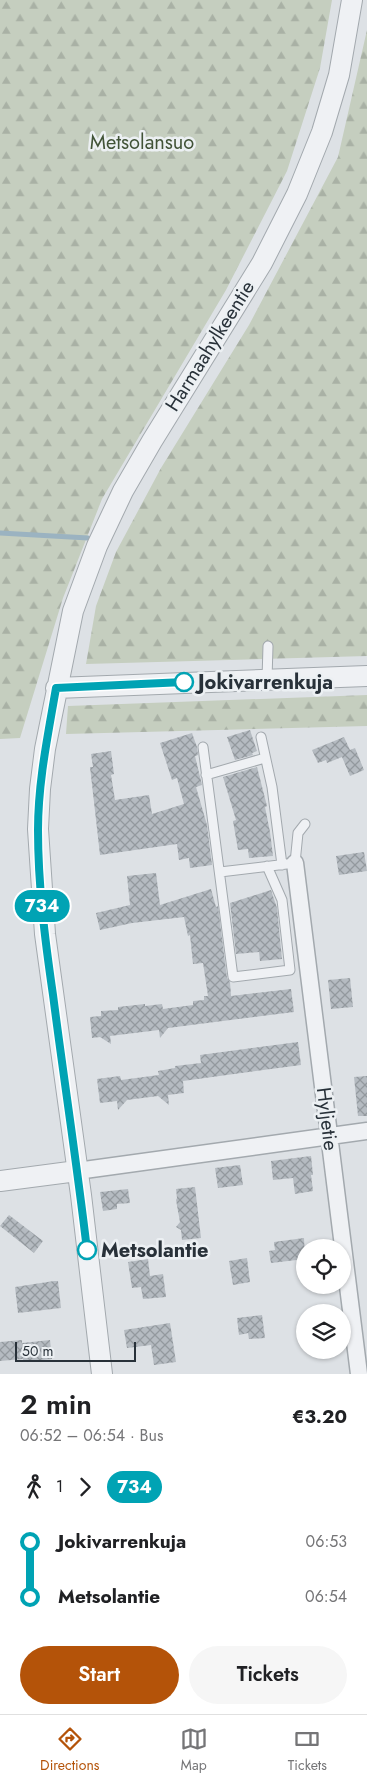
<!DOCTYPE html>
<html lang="en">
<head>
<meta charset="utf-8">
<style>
  :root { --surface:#fff; --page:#f6f6f6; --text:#202124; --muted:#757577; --line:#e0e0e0; --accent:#b45309 }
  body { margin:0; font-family:Jost,sans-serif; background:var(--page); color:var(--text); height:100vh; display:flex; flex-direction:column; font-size:19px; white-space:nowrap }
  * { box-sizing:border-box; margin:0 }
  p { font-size:16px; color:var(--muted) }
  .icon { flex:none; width:28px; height:28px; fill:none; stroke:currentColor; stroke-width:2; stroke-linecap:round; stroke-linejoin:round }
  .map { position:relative; height:1374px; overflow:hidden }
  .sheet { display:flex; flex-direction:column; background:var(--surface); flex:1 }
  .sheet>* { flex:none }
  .badge { padding:0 10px; border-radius:16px; font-size:18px; line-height:32px }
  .controls { position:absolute; left:296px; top:1239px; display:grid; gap:10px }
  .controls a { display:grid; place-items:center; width:55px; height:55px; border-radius:50%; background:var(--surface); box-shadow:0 1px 4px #0004; font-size:25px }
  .scale { position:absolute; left:15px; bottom:12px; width:121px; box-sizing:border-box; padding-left:5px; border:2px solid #283139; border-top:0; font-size:14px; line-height:18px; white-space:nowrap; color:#283139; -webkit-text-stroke:4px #ecf0f3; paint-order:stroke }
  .map>.badge { position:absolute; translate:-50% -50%; box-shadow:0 0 0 2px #fff }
  .legs { display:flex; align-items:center; gap:8px; height:55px; padding:0 20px; font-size:16px }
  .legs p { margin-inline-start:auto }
  .head { display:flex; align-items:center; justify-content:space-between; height:85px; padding:0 20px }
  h1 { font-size:28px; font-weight:600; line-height:38px }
  .action { display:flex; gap:10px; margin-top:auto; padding:10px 20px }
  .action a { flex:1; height:58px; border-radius:30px; background:var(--accent); color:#fff; font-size:20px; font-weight:600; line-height:58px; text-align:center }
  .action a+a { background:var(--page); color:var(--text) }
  ul { padding:0 20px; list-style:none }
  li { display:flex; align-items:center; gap:18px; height:55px; font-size:19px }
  li i { display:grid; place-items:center; width:8px; height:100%; margin:0 6px; background:currentColor }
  li i::after { content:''; width:12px; height:12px; margin:-6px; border:4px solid; border-radius:50%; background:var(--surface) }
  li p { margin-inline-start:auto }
  li:first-child i { background:linear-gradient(#0000 50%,currentColor 0) }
  li:last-child i { background:linear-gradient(currentColor 50%,#0000 0) }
  .menu { display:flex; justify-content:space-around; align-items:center; height:70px; border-top:1px solid var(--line); background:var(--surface); font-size:14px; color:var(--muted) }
  .menu a { display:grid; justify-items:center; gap:2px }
  .menu .selected { color:var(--accent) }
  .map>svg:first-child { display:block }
  .forest { fill:url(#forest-firs) }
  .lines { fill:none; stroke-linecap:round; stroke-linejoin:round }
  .stream { stroke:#9bb3c1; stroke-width:5 }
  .building { fill:url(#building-cross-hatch) }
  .service-casing { stroke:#a3a9ae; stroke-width:11 }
  .minor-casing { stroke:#a3a9ae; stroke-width:19 }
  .tertiary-casing { stroke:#a3a9ae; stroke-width:22 }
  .service { stroke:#eff1f4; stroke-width:9 }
  .minor { stroke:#eff1f4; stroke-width:16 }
  .tertiary { stroke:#eff1f4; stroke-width:20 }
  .line-1-casing { stroke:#fff; stroke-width:11 }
  .line-1 { stroke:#00a3b4; stroke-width:8 }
  .stop-1-dot { fill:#fff; stroke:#00a3b4; stroke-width:2.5 }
  .labels { text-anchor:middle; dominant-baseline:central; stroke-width:5; stroke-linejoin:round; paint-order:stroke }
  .park-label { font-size:20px; fill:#415337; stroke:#ecf0f3 }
  .street-label { font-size:20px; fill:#283139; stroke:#ecf0f3 }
  .stop-label { font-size:20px; font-weight:bold; fill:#283139; stroke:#ecf0f3; text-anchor:start }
</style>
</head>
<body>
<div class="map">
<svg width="367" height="1374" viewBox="0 0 367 1374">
  <defs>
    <pattern id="forest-firs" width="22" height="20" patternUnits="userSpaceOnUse" patternTransform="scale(1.25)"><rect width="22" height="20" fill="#c5cebf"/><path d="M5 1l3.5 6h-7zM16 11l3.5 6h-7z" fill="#a9b1a5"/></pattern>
    <pattern id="building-cross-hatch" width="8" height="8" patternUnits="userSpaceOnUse" patternTransform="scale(1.25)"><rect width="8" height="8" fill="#b5bbc1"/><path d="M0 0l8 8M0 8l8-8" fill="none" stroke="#93999e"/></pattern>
  </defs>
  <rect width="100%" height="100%" fill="#dde1e5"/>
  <path class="forest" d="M0,0H332L320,68L287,171L226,290L102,499L63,598L20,738L0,739Z
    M367,30V656L86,664L96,606L116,552L161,468L249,325L338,157Z
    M367,695V726L66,734L68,706Z"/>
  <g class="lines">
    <path class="stream" d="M0,533L88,538"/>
  </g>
  <path class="building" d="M250,730L257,751L252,753L253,755L235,760L227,737Z
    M192,733L197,747L198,755L195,756L202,785L196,787L207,825L212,865L190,868L189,858L179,860L177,844L100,855L90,767H93L91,754L111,751L114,774L111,775L115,800L149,795L152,814L184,804L177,778L172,780L160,743Z
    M344,737L350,750L355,748L364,770L350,776L342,757L327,763L326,760L318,763L312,750Z
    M257,767L267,806L265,807L270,832L273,856L249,858L248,849L238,850L233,821L236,820L223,777Z
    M364,852L367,871L339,875L336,856Z
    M156,873L160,905L211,889L216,907L218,906L227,978L230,982L231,996L291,989L294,1012L168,1028L160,1038L159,1030L110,1036L111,1044L100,1037L92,1038L90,1017L101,1016V1011L118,1010V1007L145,1004V1006L162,1004L163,1009L193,1005V1001L204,1000V996H208L203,963L193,964L190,935L188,936L184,917L132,923L100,930L96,913L130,905L127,876Z
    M271,890L277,908L282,959L260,961L259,952L236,954L230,903Z
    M350,978L353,1007L331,1009L328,980Z
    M298,1042L301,1065L183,1081L184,1093L168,1095L169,1105L158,1096L127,1100L118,1110L117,1101L100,1103L97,1079L120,1076L121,1080L159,1075L158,1071L175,1068V1066L201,1063L200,1055Z
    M367,1076V1116H358L354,1077Z
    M311,1156L313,1175H311L313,1191L295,1194L293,1178L273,1180L271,1161Z
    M240,1165L243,1185L218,1188L215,1168Z
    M195,1187L201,1238L182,1240L181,1230L176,1227L180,1222L176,1200L177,1198L176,1189Z
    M128,1189L130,1203L117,1204V1209L103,1211L100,1192Z
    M9,1215L43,1241L34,1253L0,1226Z
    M304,1238L305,1259L271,1263L269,1251L275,1250L274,1242Z
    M247,1258L250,1282L233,1285L229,1261Z
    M148,1259L150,1276L163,1274L166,1297L143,1299L141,1287L132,1288L128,1262Z
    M54,1281H58L61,1308L18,1313L15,1287Z
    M262,1315L265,1338L249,1339L248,1333L239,1335L237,1318Z
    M170,1323L176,1362L154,1365L151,1345L127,1348L124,1330Z
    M22,1340V1343L50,1340L52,1359L23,1362V1359L0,1361V1342Z"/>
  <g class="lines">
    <g class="service-casing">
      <path id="service" d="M267,679L268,646
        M261,737L272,787L282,865
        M203,747L233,977L290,970L282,900L267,866
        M206,775L265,758
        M220,872L295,863L298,833L305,824"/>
    </g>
    <g class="minor-casing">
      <path id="minor" d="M295,863L359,1374
        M77,1171L367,1131"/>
    </g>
    <g class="tertiary-casing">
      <path id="tertiary" d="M56,688L367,676
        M0,1181L77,1171
        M102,1374L81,1195L45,934L38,829L40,789L45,749L73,611L97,546L123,491L152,441L262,263L297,194L322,132L339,75L352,0"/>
    </g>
    <use href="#service" class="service"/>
    <use href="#minor" class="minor"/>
    <use href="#tertiary" class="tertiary"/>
  </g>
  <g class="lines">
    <g class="line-1-casing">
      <path id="line-1" d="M87,1250C77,1165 64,1080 53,995C45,940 38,885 38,830C38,782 48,735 56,688L184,682"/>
    </g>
    <use href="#line-1" class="line-1"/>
  </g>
  <g class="stop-1-dot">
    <circle cx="184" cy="682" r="9"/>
    <circle cx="87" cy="1250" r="9"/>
  </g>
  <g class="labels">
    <g class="park-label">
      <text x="142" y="142">Metsolansuo</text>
    </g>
    <g class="street-label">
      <text transform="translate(210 346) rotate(-58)">Harmaahylkeentie</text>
      <text transform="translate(327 1119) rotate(83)">Hyljetie</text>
    </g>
    <g class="stop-label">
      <text x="198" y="682">Jokivarrenkuja</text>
      <text x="101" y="1250">Metsolantie</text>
    </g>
  </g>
</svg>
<div class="controls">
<a><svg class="icon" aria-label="locate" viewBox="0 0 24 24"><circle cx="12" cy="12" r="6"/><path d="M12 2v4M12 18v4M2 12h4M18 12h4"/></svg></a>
<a><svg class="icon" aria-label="layers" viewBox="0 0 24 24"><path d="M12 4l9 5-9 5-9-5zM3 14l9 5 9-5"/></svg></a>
</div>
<div class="scale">50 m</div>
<b class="badge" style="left:42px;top:906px;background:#00a3b4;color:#fff">734</b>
</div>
<section class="sheet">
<div class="head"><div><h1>2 min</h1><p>06:52 – 06:54 · Bus</p></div><b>€3.20</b></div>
<div class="legs"><svg class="icon" aria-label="walk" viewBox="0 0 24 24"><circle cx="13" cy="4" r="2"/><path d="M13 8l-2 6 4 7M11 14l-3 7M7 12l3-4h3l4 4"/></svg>1<svg class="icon" aria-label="forward" viewBox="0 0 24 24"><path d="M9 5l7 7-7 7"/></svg><b class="badge" style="background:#00a3b4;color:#fff">734</b></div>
<ul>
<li><i style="color:#00a3b4"></i><b>Jokivarrenkuja</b><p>06:53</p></li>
<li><i style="color:#00a3b4"></i><b>Metsolantie</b><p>06:54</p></li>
</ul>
<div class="action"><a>Start</a><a>Tickets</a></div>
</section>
<nav class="menu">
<a class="selected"><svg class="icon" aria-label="directions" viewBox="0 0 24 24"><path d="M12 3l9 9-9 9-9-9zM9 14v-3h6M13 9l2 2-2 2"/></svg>Directions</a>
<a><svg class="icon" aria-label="map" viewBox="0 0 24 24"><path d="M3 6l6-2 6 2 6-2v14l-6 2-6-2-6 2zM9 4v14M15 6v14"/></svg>Map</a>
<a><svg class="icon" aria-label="tickets" viewBox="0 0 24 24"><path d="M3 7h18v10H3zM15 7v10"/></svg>Tickets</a>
</nav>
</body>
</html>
